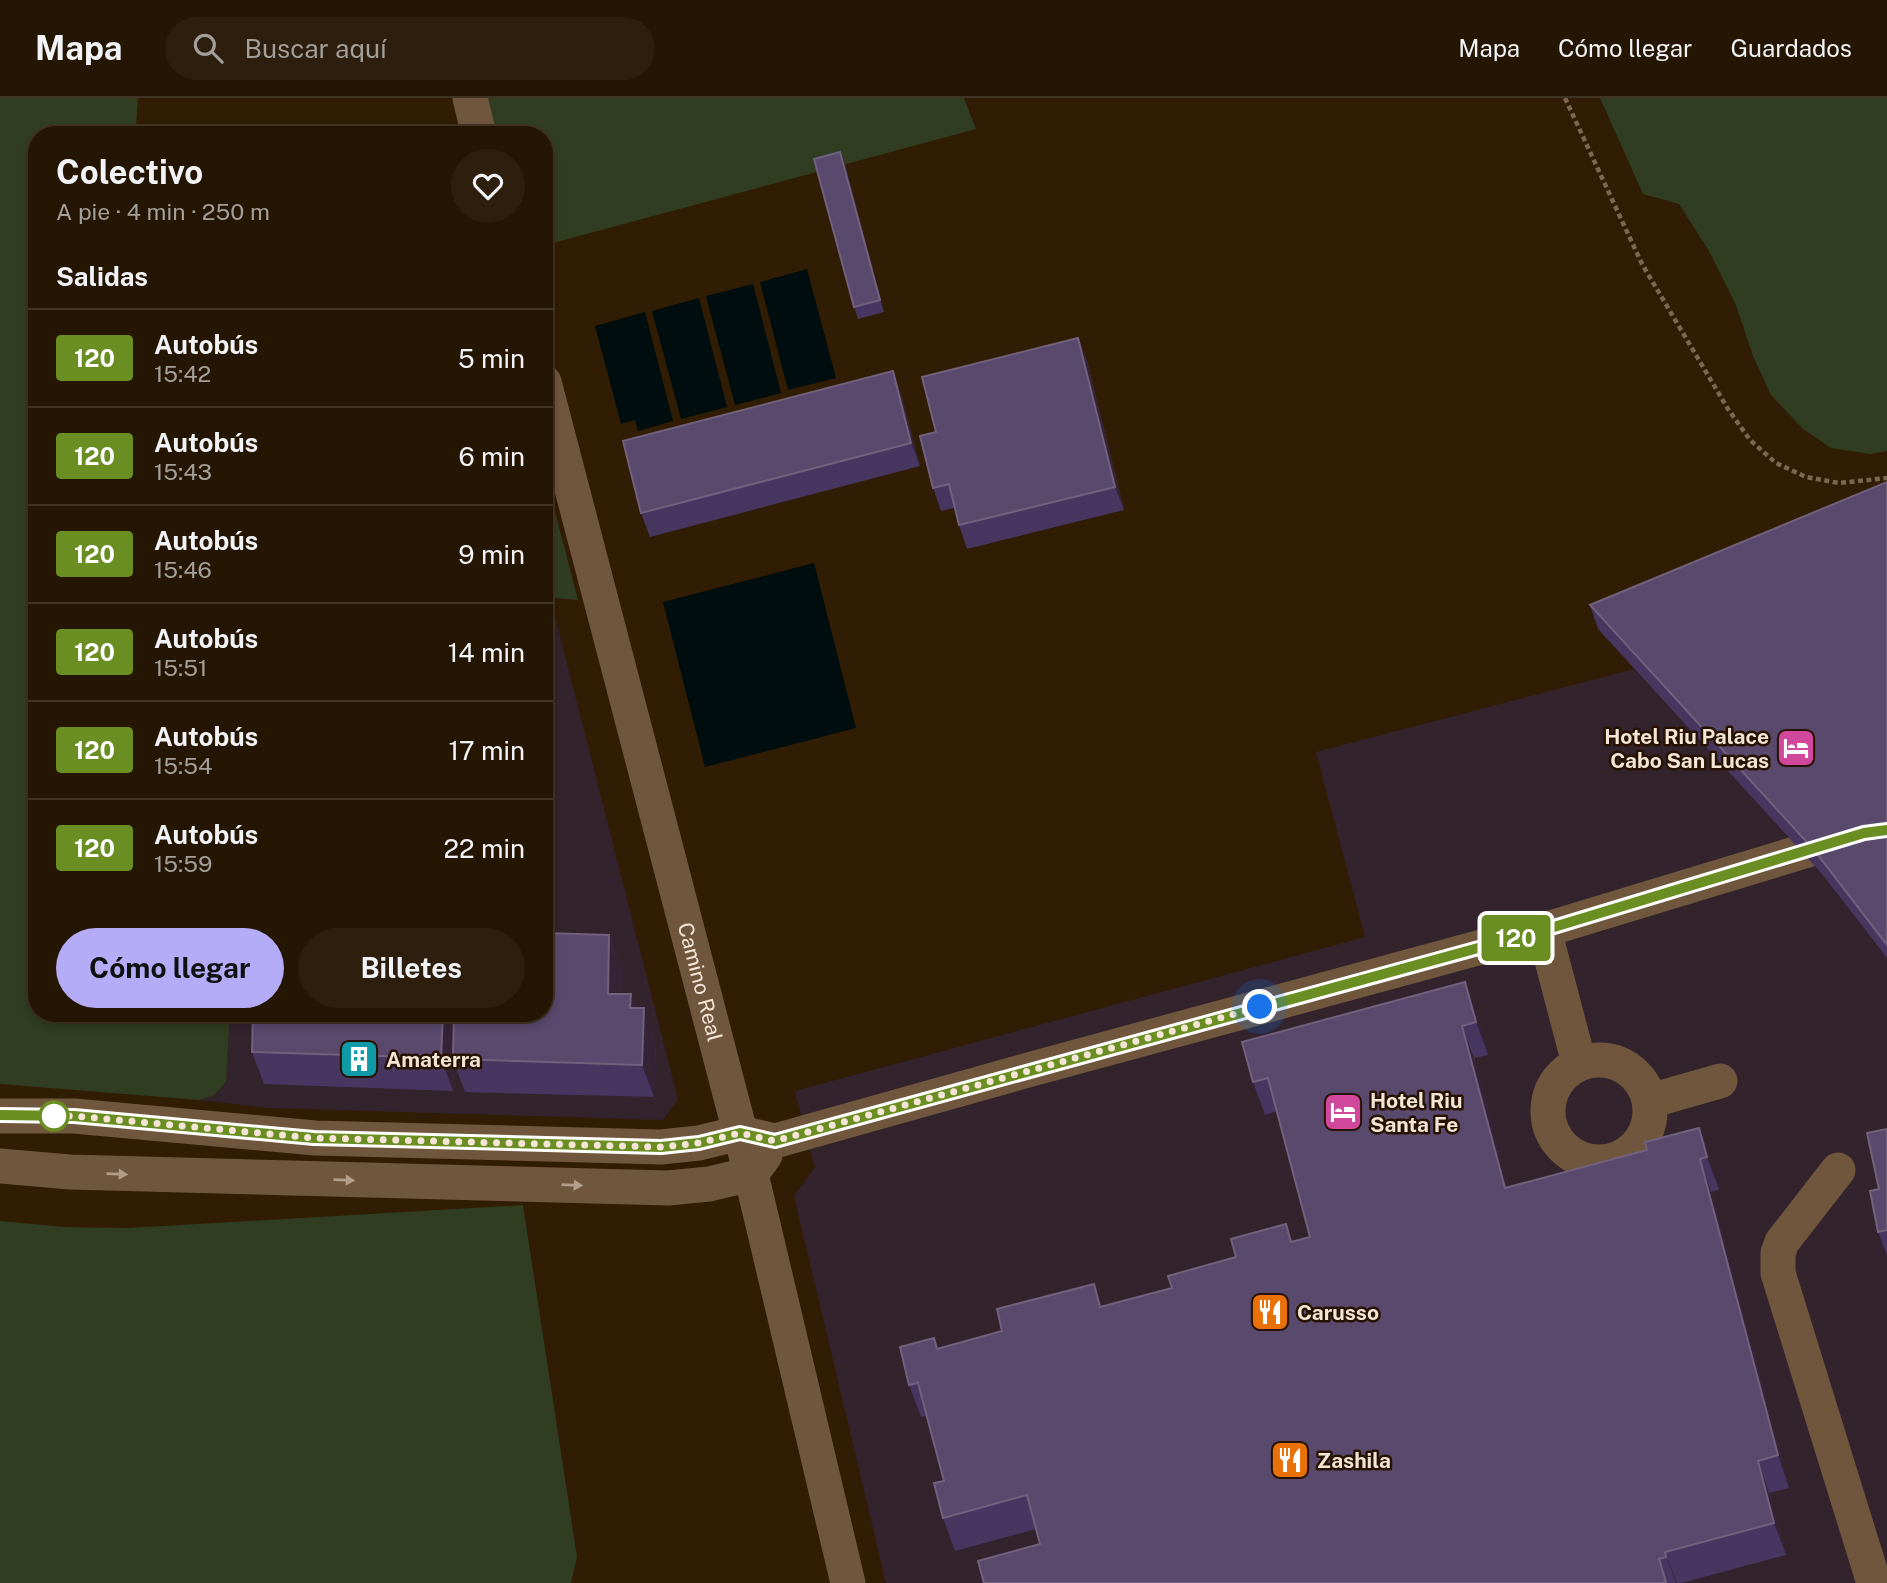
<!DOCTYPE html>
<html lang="es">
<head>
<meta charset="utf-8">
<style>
  :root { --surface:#251503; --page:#2d1e0d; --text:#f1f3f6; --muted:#a39f9a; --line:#423425; --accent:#b5acf8 }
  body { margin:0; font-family:"Public Sans",sans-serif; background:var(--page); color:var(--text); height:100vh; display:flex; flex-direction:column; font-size:26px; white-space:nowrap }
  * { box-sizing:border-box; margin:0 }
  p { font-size:23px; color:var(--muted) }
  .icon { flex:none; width:38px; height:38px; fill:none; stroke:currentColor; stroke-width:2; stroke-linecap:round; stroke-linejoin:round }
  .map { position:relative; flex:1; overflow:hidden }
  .panel { position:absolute; left:28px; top:28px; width:525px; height:896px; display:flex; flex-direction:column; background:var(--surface); border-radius:28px; box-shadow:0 4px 10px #0003,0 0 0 2px var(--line) }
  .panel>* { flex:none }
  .badge { padding:0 14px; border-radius:5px; font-size:24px; line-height:46px }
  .you { position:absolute; width:35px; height:35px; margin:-18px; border:5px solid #fff; border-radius:50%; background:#1a73e8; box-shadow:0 0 0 10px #1a73e833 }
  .map>.badge { position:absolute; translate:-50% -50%; box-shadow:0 0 0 4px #fff }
  h2 { padding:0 28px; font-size:26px; line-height:63px }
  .round { display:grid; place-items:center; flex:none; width:74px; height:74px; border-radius:37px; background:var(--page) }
  .head { display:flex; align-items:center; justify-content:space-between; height:119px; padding:0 28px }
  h1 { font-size:33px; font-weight:700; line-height:52px }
  .action { display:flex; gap:14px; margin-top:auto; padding:14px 28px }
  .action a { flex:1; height:80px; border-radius:42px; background:var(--accent); color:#111; font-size:28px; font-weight:700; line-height:80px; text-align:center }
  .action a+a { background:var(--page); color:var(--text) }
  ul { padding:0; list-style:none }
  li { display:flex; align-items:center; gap:21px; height:98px; padding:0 28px; border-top:2px solid var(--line) }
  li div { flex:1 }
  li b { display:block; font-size:26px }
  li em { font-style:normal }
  li .badge { min-width:77px; font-weight:700; text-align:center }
  header { display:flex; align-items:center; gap:42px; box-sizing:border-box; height:98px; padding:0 35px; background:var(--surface); border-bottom:2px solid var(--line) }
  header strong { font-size:33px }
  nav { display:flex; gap:38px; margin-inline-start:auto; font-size:24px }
  .search { width:490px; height:63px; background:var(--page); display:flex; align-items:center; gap:18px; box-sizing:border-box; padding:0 24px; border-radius:38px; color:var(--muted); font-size:26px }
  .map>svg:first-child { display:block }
  .commercial { fill:#33232d }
  .green { fill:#303d20 }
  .water { fill:#000d0e }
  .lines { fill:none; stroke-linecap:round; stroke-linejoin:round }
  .path { stroke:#7a6853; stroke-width:4.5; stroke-dasharray:5 3.5; stroke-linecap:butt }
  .minor { stroke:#6f563d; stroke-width:35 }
  .wall { fill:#463660; fill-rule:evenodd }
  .shaded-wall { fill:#362436 }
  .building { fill:#59496d; stroke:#71617d; stroke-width:2 }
  .oneway { fill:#b29e8a }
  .line-casing { stroke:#fff; stroke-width:16 }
  .line { stroke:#6b8e23; stroke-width:10 }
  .walk { stroke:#f4e5d7; stroke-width:7; stroke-dasharray:0 12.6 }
  .stop-dot { fill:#fff; stroke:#6b8e23; stroke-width:3.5 }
  .labels { text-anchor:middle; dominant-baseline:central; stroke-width:5; stroke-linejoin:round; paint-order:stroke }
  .poi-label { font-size:21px; font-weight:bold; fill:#f4e5d7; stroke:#271200; text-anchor:start }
  .street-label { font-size:21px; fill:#f4e5d7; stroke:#271200 }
</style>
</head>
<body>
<header>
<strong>Mapa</strong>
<div class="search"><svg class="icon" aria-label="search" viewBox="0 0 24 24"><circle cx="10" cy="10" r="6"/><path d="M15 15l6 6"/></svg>Buscar aquí</div>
<nav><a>Mapa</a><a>Cómo llegar</a><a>Guardados</a></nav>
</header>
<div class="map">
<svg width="1887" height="1485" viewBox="0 0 1887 1485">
  <rect width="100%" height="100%" fill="#311c04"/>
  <path class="commercial" d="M544,499H550L678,1001L663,1022L268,1010L199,1002L214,997L226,984L230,915H544Z
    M1634,571L1822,776L1887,860V1485H886L794,1098L815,1069L805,1035L795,993L1365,839L1316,654Z"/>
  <path class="green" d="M0,0H138L136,29L145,37H37V915H230L226,984L214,997L199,1002L0,986Z
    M483,0H964L976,31L553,145L544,132V37H492Z
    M1600,0H1887V353L1870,356L1831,350L1803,331L1771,297L1753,258L1736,207L1709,153L1679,106L1643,96Z
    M544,371L578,502L544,499Z
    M523,1107L577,1459L571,1485H0V1123L65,1129L129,1130Z"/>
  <path class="water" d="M807,171L836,280L788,292L760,184Z
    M753,186L781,295L735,307L706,198Z
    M699,200L727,309L681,321L652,213Z
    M645,214L673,323L638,333L635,322L621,326L595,228Z
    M814,465L856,630L705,669L663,504Z"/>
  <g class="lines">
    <path class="path" d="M1565,0L1642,166L1728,311L1750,342L1776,365L1806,379L1839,385L1887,380"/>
    <g class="minor">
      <path d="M470,0L479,37"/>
      <path id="s1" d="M544,284L751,1076L848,1485"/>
      <path d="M1544,832L1579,965"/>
      <circle cx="1599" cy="1013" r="51"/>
      <path d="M1650,1003L1720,983"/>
      <path d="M0,1018H74L315,1040L661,1049L699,1045L740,1035L775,1043L1028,972L1544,832L1864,735L1887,732"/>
      <path d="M0,1068L70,1074L668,1090L709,1086L751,1076L765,1057"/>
      <path d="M1838,1072L1782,1144L1778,1155V1175L1874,1485"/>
    </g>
  </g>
  <path class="wall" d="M845,66L884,214L858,221L854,209Z
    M1078,240L1087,263L1124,412L967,451L959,427L954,410L941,413L933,390L936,334Z
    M901,296L920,368L650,439L641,415Z
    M1887,384V860L1822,776L1598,531L1590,507Z
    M609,837L621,870L620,896H631L636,910L656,943L654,999L465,994L454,965L453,993L264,986L252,954L253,915H544ZM450,923H454V932Z
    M1477,917L1488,957L1474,960L1508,1090L1647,1052L1699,1030L1711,1063L1719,1092L1711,1094L1789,1390L1769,1395L1786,1457L1682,1485H984L1040,1446L1036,1431L955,1453L943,1420L944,1383L926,1318L921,1319L909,1287L937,1250L1002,1233L1094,1186L1102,1208L1172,1190L1236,1159L1286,1126L1292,1144L1310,1139L1277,1013L1265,1017L1253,984Z
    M1887,1031V1157L1878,1134L1879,1091Z"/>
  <path class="shaded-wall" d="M840,54L845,66L884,214L880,202Z
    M1078,240L1087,263L1124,412L1115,389Z
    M893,273L901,296L920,368L911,345Z
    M544,530L546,535L544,559Z
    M544,567L549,579L547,595L544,589Z
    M609,837L621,870L620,928L608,896Z
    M1465,884L1477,917L1488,957L1476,924Z
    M631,896L643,929L630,910Z
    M644,910L656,943L654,999L642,967Z
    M443,915H447L455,936L453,961L454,964L453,993L441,960Z
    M1462,928L1474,960L1517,1123L1505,1090Z
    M1699,1030L1711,1063L1719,1092L1707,1059Z
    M1700,1061L1711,1094L1789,1390L1778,1357Z
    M1094,1186L1106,1218L1100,1209Z
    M1758,1363L1769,1395L1786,1457L1774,1425Z
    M1665,1454L1677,1485H1676Z"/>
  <path class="building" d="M840,54L880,202L854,209L814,61Z
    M1078,240L1115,389L959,427L949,386L933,390L920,338L936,334L922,279Z
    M893,273L911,345L641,415L623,343Z
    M1887,384V847L1814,752L1590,507Z
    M544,835L609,837L608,896H631L630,910H644L642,967L453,961L454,915H544Z
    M1465,884L1476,924L1462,928L1505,1090L1647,1052L1645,1044L1699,1030L1707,1059L1700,1061L1778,1357L1758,1363L1774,1425L1665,1454L1666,1459L1659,1461L1666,1484L1661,1485H984L978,1463L1040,1446L1027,1397L943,1420L934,1385L944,1383L918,1285L909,1287L900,1249L934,1240L937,1251L1002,1233L997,1211L1094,1186L1100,1209L1172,1190L1168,1178L1236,1159L1231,1141L1286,1126L1291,1144L1310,1139L1268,980L1253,984L1242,944Z
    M253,915H443L441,960L252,954Z
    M1887,1031V1132L1878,1134L1870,1093L1879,1091L1867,1035Z"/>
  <defs><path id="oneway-solid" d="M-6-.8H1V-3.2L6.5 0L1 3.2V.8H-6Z" transform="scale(1.75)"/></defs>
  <g class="oneway">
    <use href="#oneway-solid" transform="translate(117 1076) rotate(2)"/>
    <use href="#oneway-solid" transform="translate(344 1082) rotate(2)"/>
    <use href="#oneway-solid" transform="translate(572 1087) rotate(2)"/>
  </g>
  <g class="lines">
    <g class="line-casing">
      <path id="line" d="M0,1017L74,1018L314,1040L661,1049L699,1045L740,1035L775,1043L1544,832L1864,735L1887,732"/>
    </g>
    <use href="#line" class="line"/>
    <path class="walk" d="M54,1018H49H74L314,1040L661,1049L699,1045L740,1035L775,1043L1260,909"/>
  </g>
  <defs>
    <g id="hotel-square" transform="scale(2.0125)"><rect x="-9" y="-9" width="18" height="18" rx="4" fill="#d1479c" stroke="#271200"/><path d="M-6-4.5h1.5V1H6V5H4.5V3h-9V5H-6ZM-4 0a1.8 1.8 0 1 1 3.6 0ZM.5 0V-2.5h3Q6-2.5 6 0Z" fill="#fff"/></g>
    <g id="building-square" transform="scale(2.0125)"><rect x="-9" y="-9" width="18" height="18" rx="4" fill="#0f9aa8" stroke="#271200"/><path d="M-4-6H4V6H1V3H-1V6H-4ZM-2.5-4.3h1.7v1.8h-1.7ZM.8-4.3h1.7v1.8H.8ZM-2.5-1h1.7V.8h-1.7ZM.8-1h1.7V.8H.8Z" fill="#fff"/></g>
    <g id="restaurant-square" transform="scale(2.0125)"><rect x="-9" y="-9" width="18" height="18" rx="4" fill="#e8710a" stroke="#271200"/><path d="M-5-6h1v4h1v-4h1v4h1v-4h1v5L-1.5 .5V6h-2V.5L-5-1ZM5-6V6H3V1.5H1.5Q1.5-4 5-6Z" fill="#fff"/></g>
  </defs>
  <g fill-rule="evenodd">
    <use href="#hotel-square" x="1796" y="650"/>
    <use href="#building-square" x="359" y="961"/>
    <use href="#hotel-square" x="1343" y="1014"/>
    <use href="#restaurant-square" x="1270" y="1214"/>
    <use href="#restaurant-square" x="1290" y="1362"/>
  </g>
  <circle class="stop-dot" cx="54" cy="1018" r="14"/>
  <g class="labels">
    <g class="poi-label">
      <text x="1769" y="638" text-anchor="end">Hotel Riu Palace<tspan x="1769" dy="24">Cabo San Lucas</tspan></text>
      <text x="386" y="961">Amaterra</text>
      <text x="1370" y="1002">Hotel Riu<tspan x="1370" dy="24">Santa Fe</tspan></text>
      <text x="1297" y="1214">Carusso</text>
      <text x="1317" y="1362">Zashila</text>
    </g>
    <g class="street-label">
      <text stroke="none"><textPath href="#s1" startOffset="620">Camino Real</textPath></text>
    </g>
  </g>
</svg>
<div class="you" style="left:1260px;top:909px"></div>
<b class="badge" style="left:1516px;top:840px;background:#6b8e23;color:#fff">120</b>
<section class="panel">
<div class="head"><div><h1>Colectivo</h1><p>A pie · 4 min · 250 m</p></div><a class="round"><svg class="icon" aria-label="heart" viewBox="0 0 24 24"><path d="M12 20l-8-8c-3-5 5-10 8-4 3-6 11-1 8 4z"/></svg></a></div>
<h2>Salidas</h2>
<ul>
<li><span class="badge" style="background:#6b8e23;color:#fff">120</span><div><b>Autobús</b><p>15:42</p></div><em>5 min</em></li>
<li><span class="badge" style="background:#6b8e23;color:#fff">120</span><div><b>Autobús</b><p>15:43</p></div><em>6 min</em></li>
<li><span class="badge" style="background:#6b8e23;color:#fff">120</span><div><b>Autobús</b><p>15:46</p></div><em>9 min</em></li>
<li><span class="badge" style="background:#6b8e23;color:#fff">120</span><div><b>Autobús</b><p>15:51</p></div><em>14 min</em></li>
<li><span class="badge" style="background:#6b8e23;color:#fff">120</span><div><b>Autobús</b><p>15:54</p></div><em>17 min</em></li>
<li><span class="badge" style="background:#6b8e23;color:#fff">120</span><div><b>Autobús</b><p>15:59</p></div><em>22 min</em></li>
</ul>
<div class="action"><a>Cómo llegar</a><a>Billetes</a></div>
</section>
</div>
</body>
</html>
